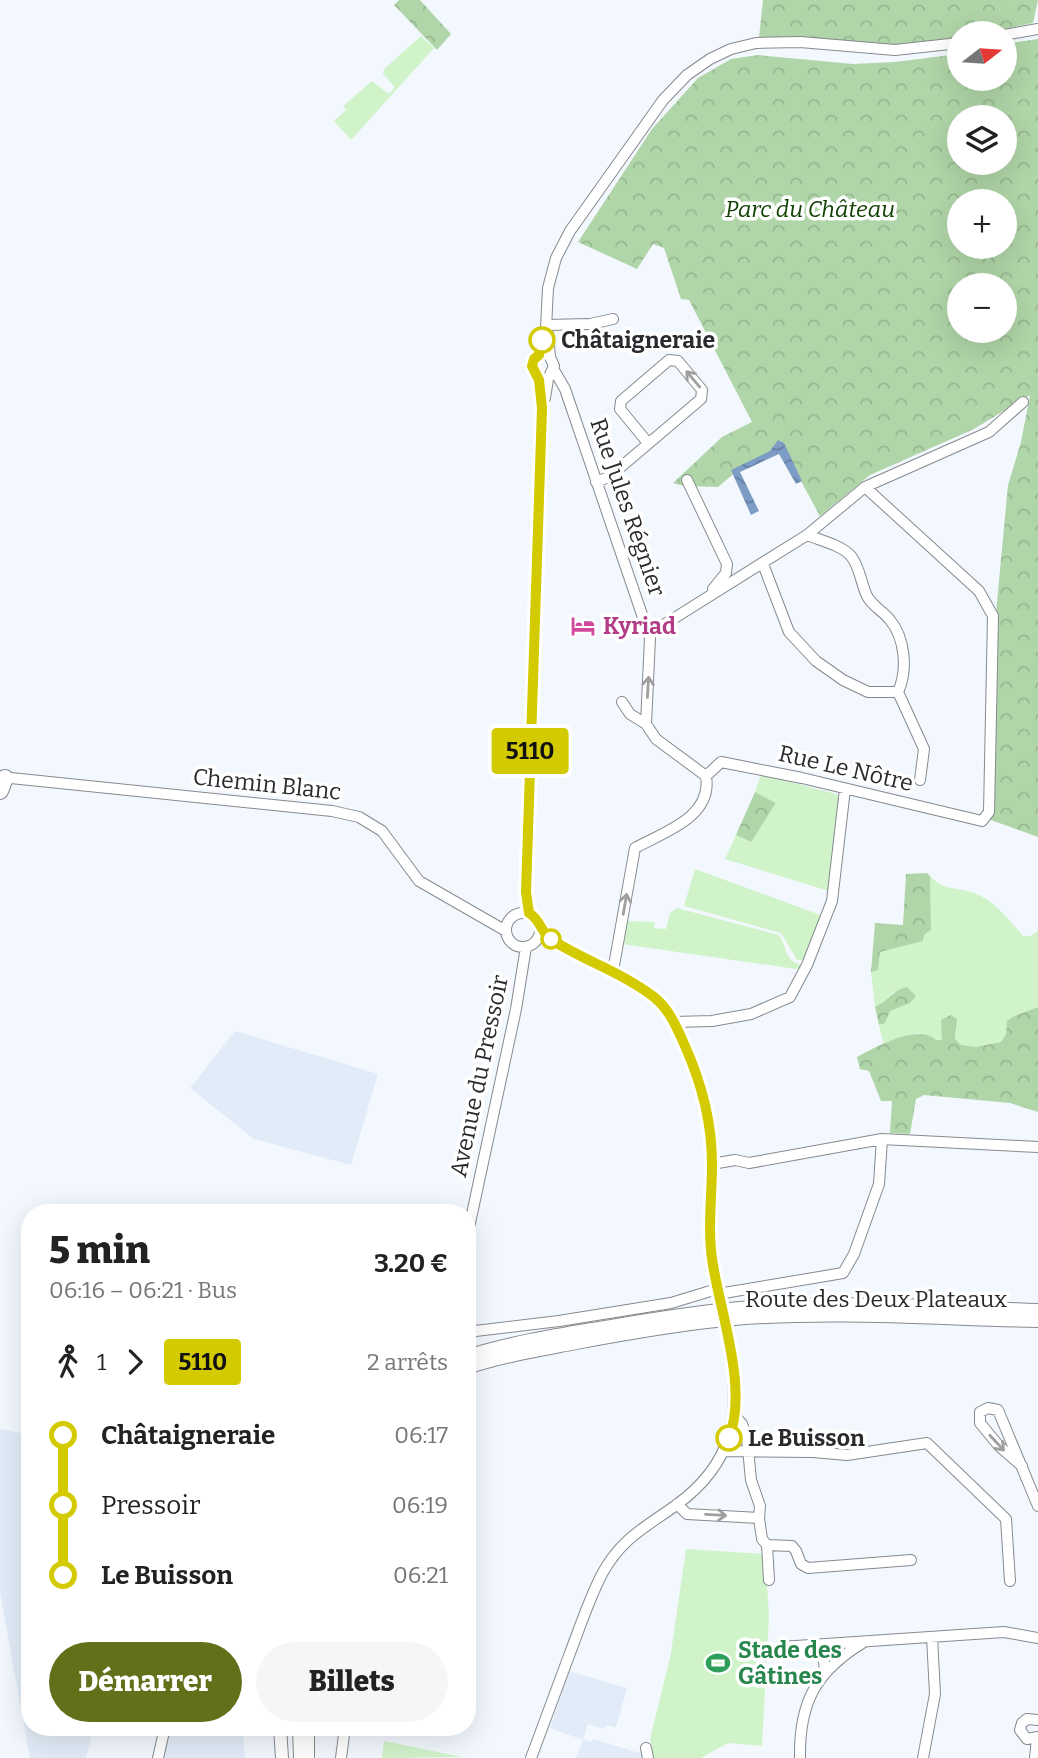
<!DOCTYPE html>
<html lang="fr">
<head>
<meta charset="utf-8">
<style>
  :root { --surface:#fff; --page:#f6f6f6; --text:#222; --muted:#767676; --accent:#63701a }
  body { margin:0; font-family:Bitter,serif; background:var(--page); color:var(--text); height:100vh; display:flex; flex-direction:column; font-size:26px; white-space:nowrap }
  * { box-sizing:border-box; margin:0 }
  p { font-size:23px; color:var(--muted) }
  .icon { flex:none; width:38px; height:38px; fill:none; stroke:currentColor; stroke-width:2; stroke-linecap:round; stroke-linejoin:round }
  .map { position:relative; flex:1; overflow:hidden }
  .side { position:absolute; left:21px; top:1204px; width:455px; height:532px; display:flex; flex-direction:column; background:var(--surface); border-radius:28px; box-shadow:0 7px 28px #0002 }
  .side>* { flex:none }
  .badge { padding:0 14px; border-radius:5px; font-size:24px; line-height:46px }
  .needle { width:46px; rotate:73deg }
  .controls { position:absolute; left:947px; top:21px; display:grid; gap:14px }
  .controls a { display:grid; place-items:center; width:70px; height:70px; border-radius:50%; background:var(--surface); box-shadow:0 7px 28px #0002; font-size:35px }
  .map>.badge { position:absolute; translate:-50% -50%; box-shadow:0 0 0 4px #fff }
  .legs { display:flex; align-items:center; gap:10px; height:77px; padding:0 28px; font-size:23px }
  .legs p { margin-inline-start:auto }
  .summary { display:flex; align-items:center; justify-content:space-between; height:119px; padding:0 28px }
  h1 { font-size:38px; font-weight:800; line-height:52px }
  .action { display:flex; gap:14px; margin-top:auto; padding:14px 28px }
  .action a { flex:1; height:80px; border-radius:42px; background:var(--accent); color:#fff; font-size:28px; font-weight:800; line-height:80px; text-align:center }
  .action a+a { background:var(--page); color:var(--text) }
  ul { padding:0 28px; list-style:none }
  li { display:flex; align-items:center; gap:24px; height:70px; font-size:26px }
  li i { display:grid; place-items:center; width:10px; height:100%; margin:0 9px; background:currentColor }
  li i::after { content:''; width:18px; height:18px; margin:-9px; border:5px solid; border-radius:50%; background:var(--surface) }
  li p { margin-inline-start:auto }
  li:first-child i { background:linear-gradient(#0000 50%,currentColor 0) }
  li:last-child i { background:linear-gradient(currentColor 50%,#0000 0) }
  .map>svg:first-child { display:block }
  .built { fill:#e2ecf8 }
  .green { fill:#d1f3ca }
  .forest { fill:url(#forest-crowns); fill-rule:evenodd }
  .water { fill:url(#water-waves) }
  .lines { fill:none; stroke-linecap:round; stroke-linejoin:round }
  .minor-casing { stroke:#858a8f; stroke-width:12 }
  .major-casing { stroke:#858a8f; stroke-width:14 }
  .highway-casing { stroke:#858a8f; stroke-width:18 }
  .minor { stroke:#fff; stroke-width:10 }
  .major { stroke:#fff; stroke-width:12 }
  .highway { stroke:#fff; stroke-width:16 }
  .minor-bridge-casing { stroke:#858a8f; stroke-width:12; stroke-linecap:butt }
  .minor-bridge { stroke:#fff; stroke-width:10 }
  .oneway { stroke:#9f9fa0 }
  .line-1-casing { stroke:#fff; stroke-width:16 }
  .line-1 { stroke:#d4ca00; stroke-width:10 }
  .stop-1-dot { fill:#fff; stroke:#d4ca00; stroke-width:3.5 }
  .labels { text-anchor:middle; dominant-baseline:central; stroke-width:7; stroke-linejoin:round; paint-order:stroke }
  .park-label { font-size:23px; font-style:italic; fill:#114103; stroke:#fff }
  .stop-label { font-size:23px; font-weight:bold; fill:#292a2d; stroke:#fff; text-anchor:start }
  .street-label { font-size:23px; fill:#292a2d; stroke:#fff }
  .hotel-label { font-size:23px; font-weight:bold; fill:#b23c85; stroke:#fff; text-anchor:start }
  .leisure-label { font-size:23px; font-weight:bold; fill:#27864d; stroke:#fff; text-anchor:start }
</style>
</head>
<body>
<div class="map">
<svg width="1038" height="1758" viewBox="0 0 1038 1758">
  <defs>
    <pattern id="forest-crowns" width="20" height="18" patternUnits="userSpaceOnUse" patternTransform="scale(1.75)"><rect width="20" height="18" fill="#b0d5a8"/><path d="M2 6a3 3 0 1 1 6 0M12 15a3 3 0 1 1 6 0" fill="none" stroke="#97b791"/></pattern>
    <pattern id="water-waves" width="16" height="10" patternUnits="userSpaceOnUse" patternTransform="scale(1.75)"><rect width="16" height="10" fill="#7d9cc6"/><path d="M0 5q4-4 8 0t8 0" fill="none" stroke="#667fa1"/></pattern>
  </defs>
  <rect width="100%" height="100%" fill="#f3f8fe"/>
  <path class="built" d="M235,1031L378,1074L351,1165L254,1139L190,1088Z
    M0,1429L30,1435V1727H93L86,1758H30L0,1593Z
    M569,1671L627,1688L616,1727L606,1725L604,1729L588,1724L583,1739L592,1742L593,1739L643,1754L644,1758H576L583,1740L550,1728Z
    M167,1727H242L245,1758H160Z"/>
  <path class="green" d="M421,36L434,48L351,140L334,121L346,110L343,106L372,81L389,94L395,87L383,74L384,69Z
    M761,774L836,794L841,799L829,891L725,859L736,835L750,842L776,803L755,792Z
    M695,869L823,916L806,960H797L781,933L684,906Z
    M930,876C945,892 955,886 974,893C994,900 1009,920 1023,936H1030L1038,931V1007L1012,1017L1008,1020L1006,1034L1001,1042L975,1047L961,1045L955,1039L957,1030L941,1020L942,1040H936L919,1033L883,1043L879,1025L885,1023L896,990L883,1003L875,1007L871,972L878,970L880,952L923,941L924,935L931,930Z
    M677,908L779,935C789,950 783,960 804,966L803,970L622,944L626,921L655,922L654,928L666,929L670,913Z
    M686,1549L765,1554L769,1616L762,1746L728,1743L701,1758H654L650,1739L671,1653Z
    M384,1741L462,1757L382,1758Z"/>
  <path class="forest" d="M399,0H420L451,34L437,50L394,5Z
    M763,0H1038L1033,23L986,33H959V39L930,45L758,47Z
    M1038,39V837L988,819L995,623L1008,485L1021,442L1030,395L974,429L870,475L820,516L784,450L737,471L718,487L684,486L673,483L722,437L752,422L689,300L681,299L664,248L653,244L637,269L578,242L652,129L698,78L731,59L758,55L853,64L895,62L959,54V79H1004L1005,44ZM959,117H1004V163H959ZM959,201H1004V247H959ZM959,285H1004V331H959Z
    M755,792L776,803L751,842L736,835Z
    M927,873L930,876L931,930L924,935L923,941L880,952L878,970L871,972L875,923L903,925L906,874Z
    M907,987L916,996L910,1003L890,1011L885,1023L879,1025L875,1007C889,1001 891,991 907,987Z
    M1038,1007V1112L1010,1103L924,1095L916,1099L910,1134L890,1133L892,1101H881L869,1071L860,1069L857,1057C876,1047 918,1023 936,1040H942L941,1020L951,1015L957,1019L955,1039L961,1045L975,1047L1001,1042L1006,1034L1007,1021L1012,1017Z"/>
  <path class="water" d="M778,440L784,443L802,481L796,484L779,454L740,472L759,511L751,515L731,470L770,451Z"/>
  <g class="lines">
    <g class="minor-casing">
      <path id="minor" d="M1004,35L1038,29
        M546,325L590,324L613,319
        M554,370L565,389L650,638L646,724L656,739L706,776C713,817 664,832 635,848L613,971
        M545,398L548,379L554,366L550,357L548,334
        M687,480L727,564L726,573L713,589
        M596,482L609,477L701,399L702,390L678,361L669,360L621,401L620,409L648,443
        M807,535C822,541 841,545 851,556C860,567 861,584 867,596C872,606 883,611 890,620C905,638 908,670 898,692L924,749L920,780
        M763,564L789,632L816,661L843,680L868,692H898
        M649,634L807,535L865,487L989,432L1023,402
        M622,702L630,714L646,724
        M706,776L721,762L802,778L982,821L989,812L993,616L979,591L865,487
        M1,777L332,811L359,817L382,831L419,881L506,931
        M506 930a17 17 0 1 1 34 0a17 17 0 1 1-34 0Z
        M529,913L526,892L542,408L539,380L532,366L534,359L539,355L546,328L548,288L556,258L570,231L663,100L687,75L710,59L731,49L756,43L800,42L895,50L959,43
        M541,931C575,959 633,972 663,1006C674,1018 679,1034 686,1048C695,1070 706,1094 709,1119C717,1179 703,1240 720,1299
        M674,1022L712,1021L751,1014L790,997L807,965L832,901L845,789
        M712,1164L735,1160L749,1163L882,1139L1038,1147
        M467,1237L516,1009L526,947
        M718,1294L843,1273L854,1254L879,1184L882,1139
        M467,1332L559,1321L671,1303L717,1289
        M734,1415L742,1424L747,1438L751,1480L760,1506L759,1518L762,1539L767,1545L769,1580
        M723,1451L813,1452L847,1455L927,1443L1006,1519L1010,1581
        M1022,1466L999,1446L980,1423V1412L988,1408L998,1410L1038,1506
        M677,1504L687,1514L759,1518
        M767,1545L792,1546L796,1551L801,1564L808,1568L911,1560
        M811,1645C822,1652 826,1660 824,1673
        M781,1647L1004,1632L1038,1638
        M1038,1720L1027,1719L1022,1723L1020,1730L1027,1739L1038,1737
        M646,1748L648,1758
        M158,1758L165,1727
        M341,1758L345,1727
        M531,1758C544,1723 557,1688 570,1653C580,1627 589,1599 602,1574C621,1539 644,1528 675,1506C736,1462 739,1416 730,1346
        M800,1758C799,1702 816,1671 864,1642
        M923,1758L935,1694L932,1637
        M1035,1758L1037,1738"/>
    </g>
    <g class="major-casing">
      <path id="major" d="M467,1356C508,1343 550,1336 592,1329C641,1321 690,1312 740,1308C839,1300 939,1307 1038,1310
        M467,1368C503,1356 540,1350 576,1343C629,1333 681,1324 734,1319C835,1311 937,1319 1038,1321
        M280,1727L282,1758
        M299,1727L300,1758
        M308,1727V1758"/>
    </g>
    <g class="highway-casing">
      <path id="highway" d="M0,791L5,778"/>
    </g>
    <use href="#minor" class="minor"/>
    <use href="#major" class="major"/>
    <use href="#highway" class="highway"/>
    <g class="minor-bridge-casing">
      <path id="minor-bridge" d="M720,1299L730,1346"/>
    </g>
    <use href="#minor-bridge" class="minor-bridge"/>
  </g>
  <defs><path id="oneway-shaft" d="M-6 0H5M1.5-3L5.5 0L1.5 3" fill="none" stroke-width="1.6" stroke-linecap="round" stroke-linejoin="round" transform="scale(1.75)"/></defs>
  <g class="oneway">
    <use href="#oneway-shaft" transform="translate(693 379) rotate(-130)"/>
    <use href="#oneway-shaft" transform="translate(648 687) rotate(-87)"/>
    <use href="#oneway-shaft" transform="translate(625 904) rotate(-80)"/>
    <use href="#oneway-shaft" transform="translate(997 1443) rotate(47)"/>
    <use href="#oneway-shaft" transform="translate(716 1515) rotate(3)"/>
  </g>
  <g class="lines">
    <g class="line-1-casing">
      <path id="line-1" d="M542,340L539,355L534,359L532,366L539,380L542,408L526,892L529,913C541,920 540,932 552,940C585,961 623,973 654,997C670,1010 677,1028 685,1046C702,1084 712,1122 712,1164C712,1198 707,1232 713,1265C721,1315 748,1389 729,1438"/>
    </g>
    <use href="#line-1" class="line-1"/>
  </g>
  <defs>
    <g id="hotel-bare" transform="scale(1.89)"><path d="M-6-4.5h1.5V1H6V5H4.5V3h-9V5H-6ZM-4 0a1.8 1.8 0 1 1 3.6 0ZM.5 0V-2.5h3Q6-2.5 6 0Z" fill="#d1479c" stroke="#fff" stroke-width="2.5" paint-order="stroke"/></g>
    <g id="stadium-bare" transform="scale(1.89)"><path d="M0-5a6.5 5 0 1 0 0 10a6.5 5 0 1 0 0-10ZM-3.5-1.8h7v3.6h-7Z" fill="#2e9e5b" stroke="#fff" stroke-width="2.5" paint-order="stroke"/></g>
  </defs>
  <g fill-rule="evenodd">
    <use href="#hotel-bare" x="583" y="626"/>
    <use href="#stadium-bare" x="718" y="1663"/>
  </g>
  <g class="stop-1-dot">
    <circle cx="542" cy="340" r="12"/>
    <circle cx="551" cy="939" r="9"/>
    <circle cx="729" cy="1438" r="12"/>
  </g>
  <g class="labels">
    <g class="park-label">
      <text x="810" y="209">Parc du Château</text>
    </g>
    <g class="stop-label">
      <text x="561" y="340">Châtaigneraie</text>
      <text x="748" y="1438">Le Buisson</text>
    </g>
    <g class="street-label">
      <text transform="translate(628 507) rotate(71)">Rue Jules Régnier</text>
      <text transform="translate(846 768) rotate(13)">Rue Le Nôtre</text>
      <text transform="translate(267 784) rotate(6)">Chemin Blanc</text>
      <text transform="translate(479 1076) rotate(-78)">Avenue du Pressoir</text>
      <text x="876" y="1299">Route des Deux Plateaux</text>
    </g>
    <g class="hotel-label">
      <text x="603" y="626">Kyriad</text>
    </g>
    <g class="leisure-label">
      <text x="738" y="1650">Stade des<tspan x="738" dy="26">Gâtines</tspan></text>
    </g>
  </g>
</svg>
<div class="controls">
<a><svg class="needle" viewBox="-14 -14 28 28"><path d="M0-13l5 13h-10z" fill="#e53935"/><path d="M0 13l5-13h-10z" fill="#767676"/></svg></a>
<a><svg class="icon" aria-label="layers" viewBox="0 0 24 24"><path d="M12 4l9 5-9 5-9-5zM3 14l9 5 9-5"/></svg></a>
<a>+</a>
<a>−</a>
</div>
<b class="badge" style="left:530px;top:751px;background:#d4ca00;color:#111">5110</b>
<section class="side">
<div class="summary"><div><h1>5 min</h1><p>06:16 – 06:21 · Bus</p></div><b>3.20 €</b></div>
<div class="legs"><svg class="icon" aria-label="walk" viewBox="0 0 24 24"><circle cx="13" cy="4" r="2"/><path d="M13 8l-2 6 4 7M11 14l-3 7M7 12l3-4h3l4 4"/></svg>1<svg class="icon" aria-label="forward" viewBox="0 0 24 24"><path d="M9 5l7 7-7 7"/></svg><b class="badge" style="background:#d4ca00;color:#111">5110</b><p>2 arrêts</p></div>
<ul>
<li><i style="color:#d4ca00"></i><b>Châtaigneraie</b><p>06:17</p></li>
<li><i style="color:#d4ca00"></i><span>Pressoir</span><p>06:19</p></li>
<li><i style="color:#d4ca00"></i><b>Le Buisson</b><p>06:21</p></li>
</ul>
<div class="action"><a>Démarrer</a><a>Billets</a></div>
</section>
</div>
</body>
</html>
